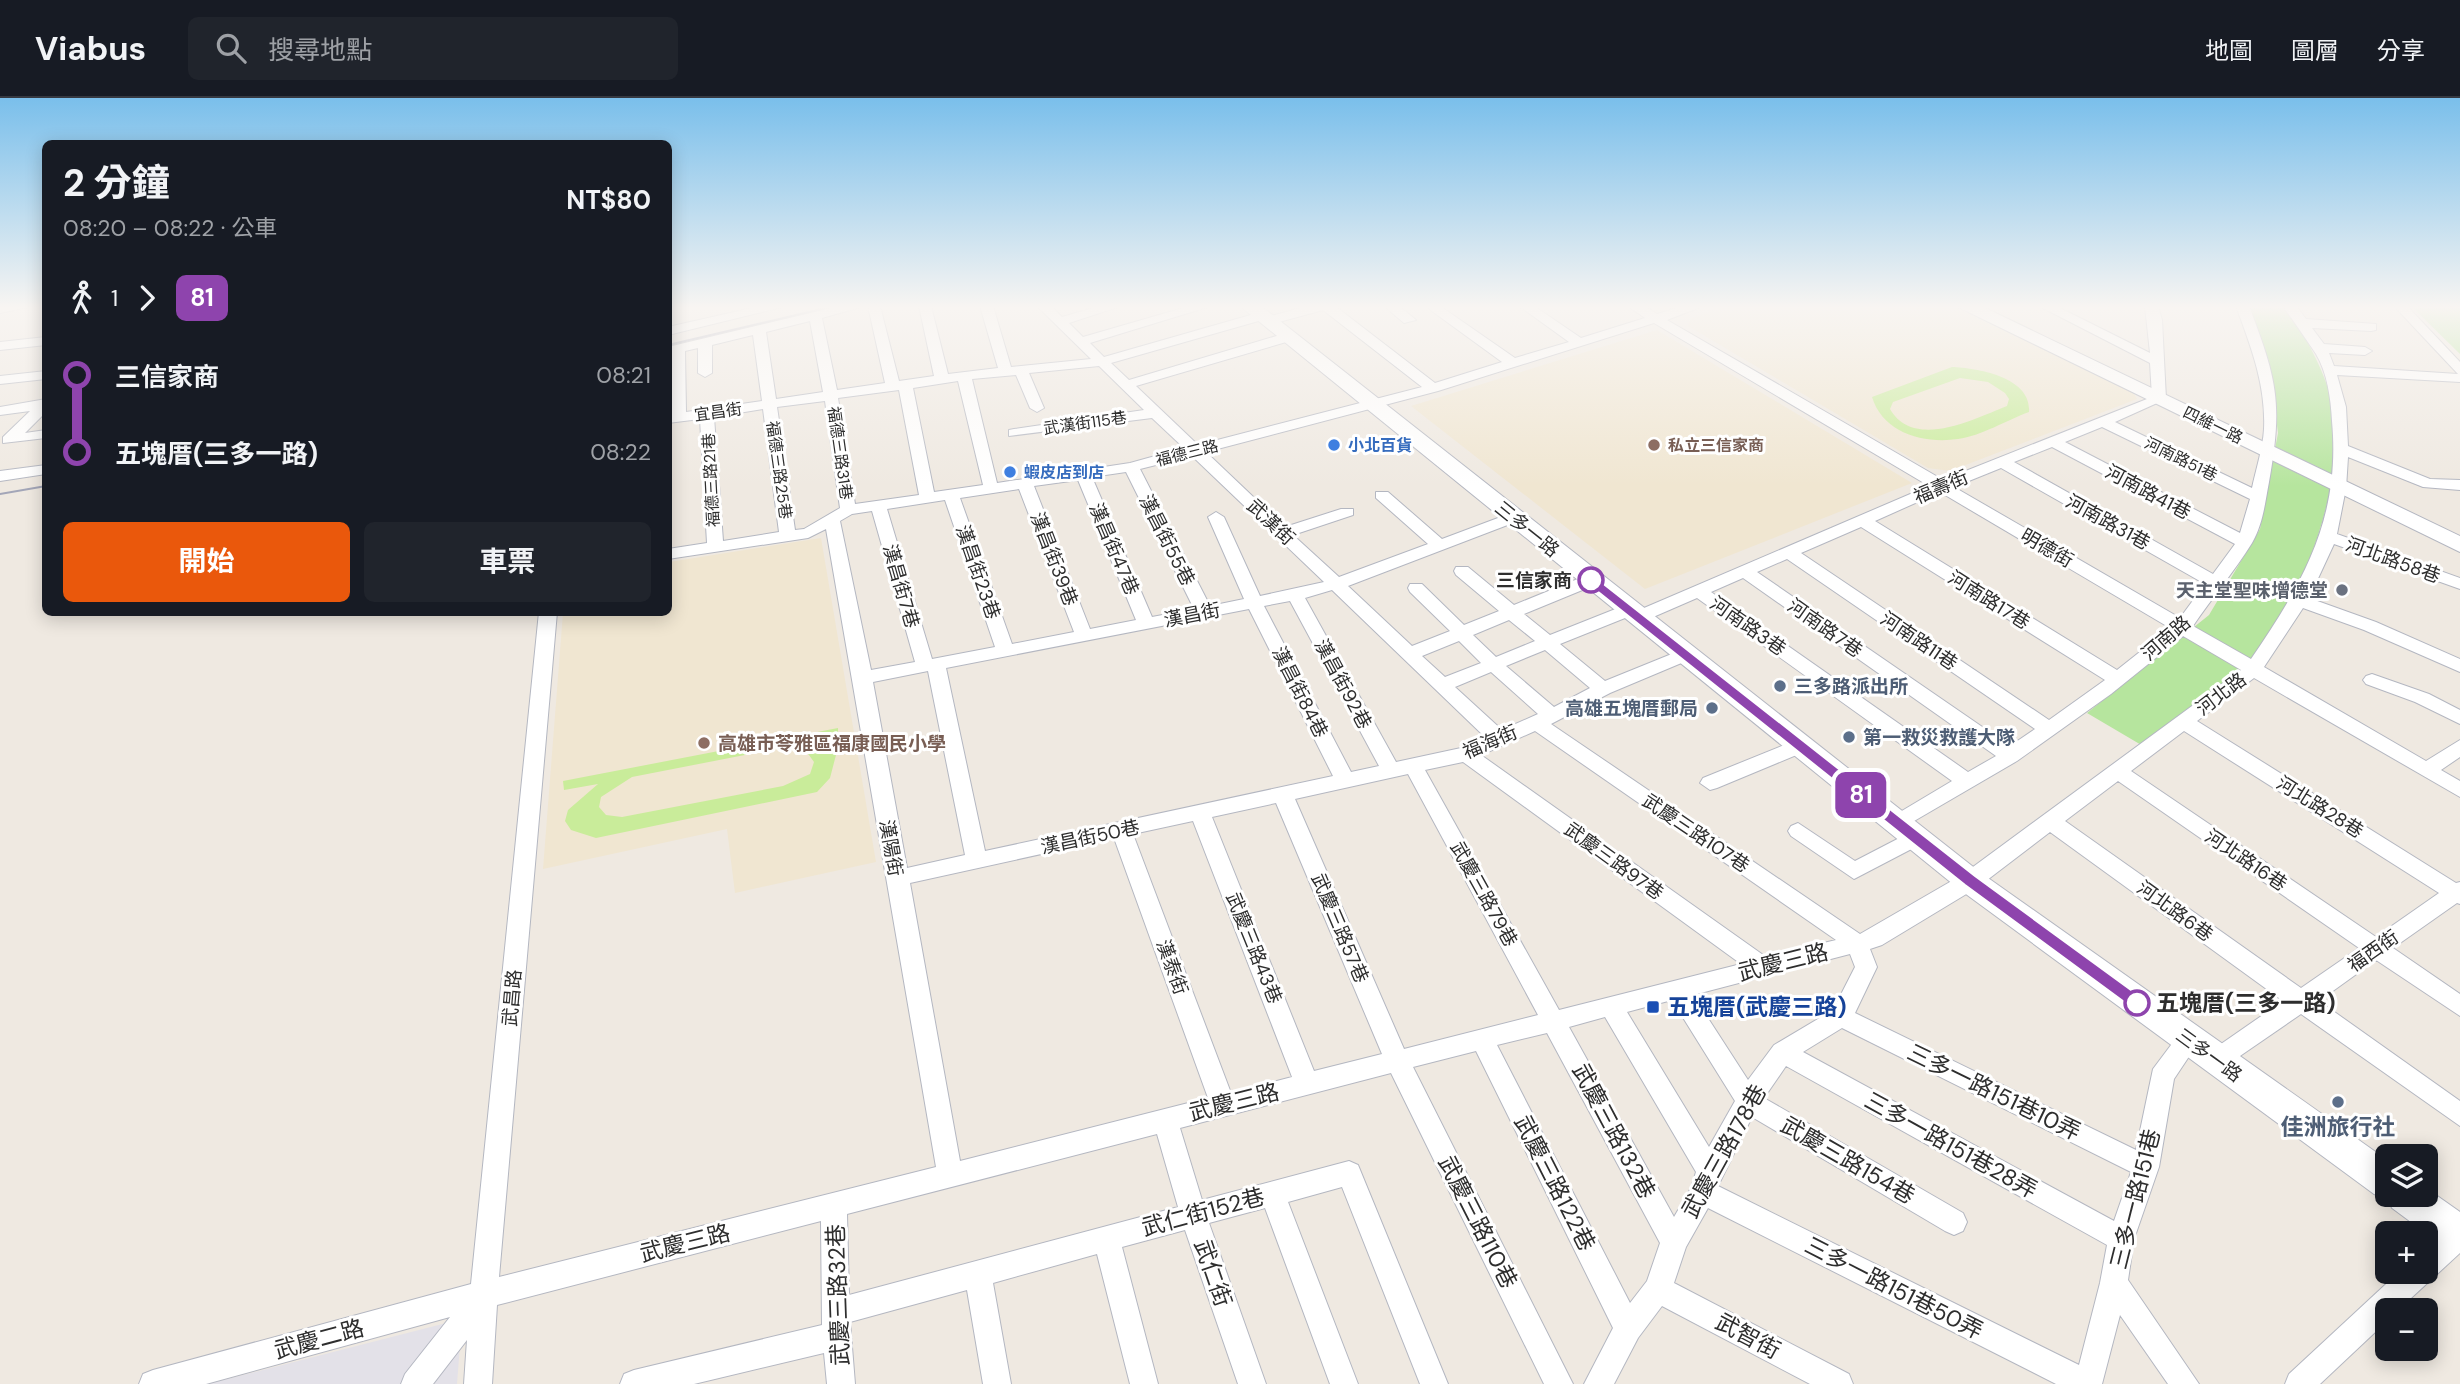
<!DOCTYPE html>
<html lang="zh-TW">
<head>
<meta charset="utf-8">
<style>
  :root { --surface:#171b24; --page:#20242c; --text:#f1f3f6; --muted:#9ea1a6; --line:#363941; --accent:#ea580c }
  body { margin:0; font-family:"DM Sans","Noto Sans TC",sans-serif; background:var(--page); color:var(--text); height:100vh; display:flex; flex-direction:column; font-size:26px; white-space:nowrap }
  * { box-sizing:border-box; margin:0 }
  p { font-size:23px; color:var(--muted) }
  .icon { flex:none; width:38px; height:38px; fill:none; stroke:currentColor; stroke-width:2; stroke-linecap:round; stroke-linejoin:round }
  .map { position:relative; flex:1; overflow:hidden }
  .details { position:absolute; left:42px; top:42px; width:630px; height:476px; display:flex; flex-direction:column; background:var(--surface); border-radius:10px; box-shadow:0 4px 18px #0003 }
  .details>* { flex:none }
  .badge { padding:0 14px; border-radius:10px; font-size:24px; line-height:46px }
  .tools { position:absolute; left:2375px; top:1046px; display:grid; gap:14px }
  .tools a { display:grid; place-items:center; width:63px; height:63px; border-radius:10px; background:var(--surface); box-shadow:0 4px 18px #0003; font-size:35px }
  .map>.badge { position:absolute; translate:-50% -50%; box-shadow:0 0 0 4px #fff }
  .legs { display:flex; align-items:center; gap:10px; height:77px; padding:0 21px; font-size:23px }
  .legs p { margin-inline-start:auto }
  .headline { display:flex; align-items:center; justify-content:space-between; height:119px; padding:0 21px }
  h1 { font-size:38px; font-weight:700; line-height:52px }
  .primary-button { display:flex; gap:14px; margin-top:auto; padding:14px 21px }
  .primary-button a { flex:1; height:80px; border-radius:10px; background:var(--accent); color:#fff; font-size:28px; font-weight:700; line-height:80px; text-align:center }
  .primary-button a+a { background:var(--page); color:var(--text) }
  ul { padding:0 21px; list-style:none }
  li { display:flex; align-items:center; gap:24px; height:77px; font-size:26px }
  li i { display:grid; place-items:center; width:10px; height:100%; margin:0 9px; background:currentColor }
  li i::after { content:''; width:18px; height:18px; margin:-9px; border:5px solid; border-radius:50%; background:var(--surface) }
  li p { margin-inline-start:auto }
  li:first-child i { background:linear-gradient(#0000 50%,currentColor 0) }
  li:last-child i { background:linear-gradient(currentColor 50%,#0000 0) }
  header { display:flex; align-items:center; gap:42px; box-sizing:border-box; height:98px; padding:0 35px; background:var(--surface); border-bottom:2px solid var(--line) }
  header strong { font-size:33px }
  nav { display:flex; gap:38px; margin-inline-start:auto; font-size:24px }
  .search { width:490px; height:63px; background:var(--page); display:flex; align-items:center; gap:18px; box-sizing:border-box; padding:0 24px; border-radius:10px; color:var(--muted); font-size:26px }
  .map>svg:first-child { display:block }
  .industrial { fill:#e3e1e8 }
  .education { fill:#f0e6d1 }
  .green { fill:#b6e59e }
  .pitch { fill:#c9ec9a; fill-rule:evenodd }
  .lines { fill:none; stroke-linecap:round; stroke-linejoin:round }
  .street-casing { stroke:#b4b7c1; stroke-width:2 }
  .secondary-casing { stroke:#b4b7c1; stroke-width:2 }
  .street { fill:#fff; fill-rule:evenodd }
  .secondary { fill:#fff; fill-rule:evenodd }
  .tram { stroke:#a3a6b8; stroke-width:2 }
  .line-1 { fill:#8e44ad; stroke:#fff; stroke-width:2 }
  .shop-dot { fill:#3f7fe0; stroke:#fff; stroke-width:2.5 }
  .education-dot { fill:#8d6e63; stroke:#fff; stroke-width:2.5 }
  .stop-1-dot { fill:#fff; stroke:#8e44ad; stroke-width:3.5 }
  .worship-dot { fill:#6b7280; stroke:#fff; stroke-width:2.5 }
  .service-dot { fill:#5c6f8a; stroke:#fff; stroke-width:2.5 }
  .transit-dot { fill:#1a4fb4; stroke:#fff; stroke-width:2.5 }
  .labels { text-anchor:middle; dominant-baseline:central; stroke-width:6; stroke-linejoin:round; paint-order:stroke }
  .far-street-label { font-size:16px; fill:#2e2e2e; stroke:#fff }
  .far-shop-label { font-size:16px; font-weight:bold; fill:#366cbe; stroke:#fff; text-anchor:start }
  .far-education-label { font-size:16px; font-weight:bold; fill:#785e54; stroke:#fff; text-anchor:start }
  .street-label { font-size:19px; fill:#2e2e2e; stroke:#fff }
  .stop-label { font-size:19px; font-weight:bold; fill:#2e2e2e; stroke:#fff; text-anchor:end }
  .worship-label { font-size:19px; font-weight:bold; fill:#5b616d; stroke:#fff; text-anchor:end }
  .service-label { font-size:19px; font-weight:bold; fill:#4e5e75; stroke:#fff; text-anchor:start }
  .education-label { font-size:19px; font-weight:bold; fill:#785e54; stroke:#fff; text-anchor:start }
  .near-street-label { font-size:23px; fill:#2e2e2e; stroke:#fff }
  .near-stop-label { font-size:23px; font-weight:bold; fill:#2e2e2e; stroke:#fff; text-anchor:start }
  .near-transit-label { font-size:23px; font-weight:bold; fill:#164399; stroke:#fff; text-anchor:start }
  .near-service-label { font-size:23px; font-weight:bold; fill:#4e5e75; stroke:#fff }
</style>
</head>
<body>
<header>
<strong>Viabus</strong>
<div class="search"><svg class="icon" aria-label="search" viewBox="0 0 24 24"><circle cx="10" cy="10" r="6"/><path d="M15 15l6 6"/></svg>搜尋地點</div>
<nav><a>地圖</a><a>圖層</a><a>分享</a></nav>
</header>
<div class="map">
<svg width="2460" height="1286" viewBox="0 0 2460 1286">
  <rect width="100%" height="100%" fill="#efe9e1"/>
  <path class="industrial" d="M462,1221L457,1286H208Z"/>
  <path class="education" d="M1726,208H1952L2133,294L2137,301L1950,373L1928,370L1688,228L1691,220Z
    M1657,232L1912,385L1645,491L1411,308Z
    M821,440L876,764L735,795L727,731L543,771L563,515L668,514L669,464Z"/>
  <path class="green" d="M2246,208H2286C2307,242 2327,275 2334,314C2346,386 2299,514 2248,565C2217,596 2177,621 2143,648L2087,615L2209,517L2260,431L2278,335L2269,263Z
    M2411,208H2460V256Z"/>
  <path class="pitch" d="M1952,269C1977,270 2032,279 2029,314C2007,322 1981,338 1958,341C1923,346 1883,335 1872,299ZM1960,280L1988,284L2005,295L2009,301L2007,308C1976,320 1914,353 1890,311L1893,304Z
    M838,630V641L819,643L836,657L830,680L817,694L596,740L571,732L565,723L568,712L598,686L564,692L563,683ZM791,648L806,653L814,664L810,676L783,688L622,719L606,717L599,709L601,699L632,679Z"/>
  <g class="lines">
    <g class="street-casing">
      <path id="street" d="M0,208H32L0,215Z
        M761,208H786L668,237V229Z
        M840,208H864L822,220L837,292L885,285L868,208H880L899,283L934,278L919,208H931L948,276L998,270L980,208H993L1011,269L1091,261L1037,208H1051L1062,219L1100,208H1121L1069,225L1083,239L1190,208H1211L1090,245L1104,259L1261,214L1267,219L1308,208H1335L1435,285L1502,264L1425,208H1440L1515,260L1569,244L1519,208H1534L1581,240L1645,220L1628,208H1644L1657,216L1683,208H1703L1667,222L1943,382L2152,299L2150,265L2039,208H2056L2150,255L2145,208H2158L2162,222L2166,301L2115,324L2252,390C2256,371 2263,350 2264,331C2266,287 2251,249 2236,208H2249C2277,282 2283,305 2269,384C2265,405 2263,426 2252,445C2234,474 2212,500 2193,528L2251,561C2303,485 2341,420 2332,323C2331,301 2327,274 2316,256C2306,241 2294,224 2283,208H2296L2306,221L2376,226V232L2371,233L2312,230L2324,246L2365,249L2372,253L2365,257L2329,255L2334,268L2458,276L2394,208H2407L2460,264V284L2337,277L2346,309L2348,348L2430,381L2460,382V392L2423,389L2348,359L2346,390L2337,436L2460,480V491L2334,446L2309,500L2376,524L2460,561V574L2364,532L2303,510L2264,569L2426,663L2460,642V659L2441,672L2460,683V699L2254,580L2197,623L2456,785L2460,784V806L2457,805L2393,850L2460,896V918L2376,862L2319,903L2460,1003V1028L2301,916L2224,969L2216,972L2208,969L2204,962L2208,955L2283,903L2050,734L1978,789L1882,847L1870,851L1877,869L1855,915L2136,1052L2153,971L2180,935L2188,932L2196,935L2200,942L2174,981L2159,1069L2134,1141L2128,1182L2199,1286H2168L2120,1217L2102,1286H2056L1708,1110L1686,1149L1674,1185L1849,1276L1853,1286H1810L1662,1208L1638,1240L1614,1286H1584L1613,1230L1476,953L1413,969L1573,1286H1544L1391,975L1180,1030L1202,1102L1349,1063L1358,1067L1448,1286H1420L1342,1089L1288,1104L1358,1286H1330L1265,1110L1209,1125L1266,1286H1238L1185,1132L1122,1149L1158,1286H1130L1097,1156L993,1185L1011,1286H983L967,1192L850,1224L855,1286H827L824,1255L694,1286H620L624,1276L634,1272L822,1227L821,1123L497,1207L492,1286H464L467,1242L433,1286H401L405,1276L450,1219L206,1286H139L143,1276L153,1272L471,1186L539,514H557L499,1179L936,1069L826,431L808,440L668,461V451L707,445L700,321L668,325V317L672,316L671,256L668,257V249ZM1323,212L1422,289L1198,347L1136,288L1293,242V236H1283L1129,282L1111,265L1262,222L1268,227ZM810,223L823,294L776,301L766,234ZM1654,225L1929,388L1637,513L1635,508H1623L1550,537L1524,516L1597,486L1599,482L1597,478H1585L1514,507L1468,469H1456L1454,473L1456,477L1499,513L1464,527L1422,486H1410L1408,490L1410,494L1450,533L1412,548L1348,488L1518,423V417H1506L1442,441L1388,394H1376V400L1428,446L1339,479L1293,437L1353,417V411H1341L1285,429L1206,354L1438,293ZM753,237L762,303L686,314L685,253L698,250V275L705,279L712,275V247ZM1099,268L1144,312L1014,331L1009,332V338L1152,320L1184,350L1130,365L997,385L972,281L1016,277L1030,310L1037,314L1044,310L1029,275ZM958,283L983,387L934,394L913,290ZM899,292L919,397L855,406L838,300ZM825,303L840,410L804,431L795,432L777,309ZM763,311L779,434L723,443L714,319ZM2102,329L2250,401L2240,435L2065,344ZM2052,349L2235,446L2213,476L2014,364ZM1192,358L1324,484L1260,498L1224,419L1216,414L1208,419L1244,501L1210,508L1140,371ZM2001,370L2205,486L2180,520L1954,389ZM1126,374L1194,511L1152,519L1092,379ZM1078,382L1136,522L1090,531L1034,388ZM1019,391L1074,534L1012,546L960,400ZM1940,394L2170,530L2117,572L1875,423ZM945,402L995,549L932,561L887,411ZM872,413L915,564L871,572L840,423L852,416ZM1861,429L2105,582L2049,622L1801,455ZM1787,461L2035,631L2010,648L1757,474ZM1743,480L1996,658L1968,674L1711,494ZM1332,492L1486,640L1461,650L1396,664L1305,500ZM1697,500L1952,683L1890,720L1887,725L1890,730L1897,733L2017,663L2111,596L2183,538L2241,572L1962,777L1860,836L1551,626L1610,595L1691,561L1694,557L1685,551L1679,553L1605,583L1560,546L1630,518L1632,523H1644ZM1290,503L1379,668L1351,674L1264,508ZM1249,511L1333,678L985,753L946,570ZM1509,522L1535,543L1496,559L1473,537ZM1459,543L1481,565L1445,579L1422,558ZM1545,552L1590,590L1554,609L1506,568ZM928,573L965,757L907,770L873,584ZM1491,574L1538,616L1502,632L1455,589ZM1535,633L1836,842L1766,859L1481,657ZM2184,633L2439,795L2376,839L2131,673ZM1463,664L1741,866L1559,912L1425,672ZM1408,676L1538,917L1404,951L1295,701ZM2118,683L2359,850L2301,890L2065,723ZM1276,705L1382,956L1314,973L1212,719ZM1193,723L1292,979L1231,995L1133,736ZM1114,740L1208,1000L960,1063L910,785ZM1850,856L1855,869L1833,912L1774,947L1748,982L1693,897ZM1672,902L1735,1003L1709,1049L1627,914ZM1605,919L1696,1074L1691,1090L1674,1119L1569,929ZM1842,930L2131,1074L2114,1123L1803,954ZM1547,935L1660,1145L1647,1183L1630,1205L1497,947ZM1786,968L2107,1147L2100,1185L2079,1267L1718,1088L1752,1019L1945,1133L1954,1137L1963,1133L1967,1124L1963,1115L1764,1000ZM1157,1036L1178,1109L849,1197L847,1116Z
        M1384,208H1399L1416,222L1404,225Z
        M46,239V247L0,252V244Z
        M46,273V281L0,286V278Z
        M46,301V314L25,335L46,332V340L3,345V339L30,313L0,317V309Z
        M46,367V376L0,383V373Z
        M2372,576L2429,596L2460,612V626L2415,604L2366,586L2363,582L2366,578Z
        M1799,641L1809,648L1806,653L1717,690L1710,692L1700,685L1703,680Z
        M1798,725L1855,763L1909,735H1923L1926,740L1923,745L1854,781L1791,738L1788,733L1791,728Z
        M2460,1124V1155L2397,1213H2387V1223L2320,1286H2285L2289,1276L2399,1174H2426V1151L2451,1128Z"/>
    </g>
    <g class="secondary-casing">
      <path id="secondary" d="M1240,208H1261L1981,775L2387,1062V1097H2426V1090L2460,1114V1155L2446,1150L2392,1110L2388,1101L2374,1096L1959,791Z
        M1956,208H1981L2460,438V454Z"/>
    </g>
    <use href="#street" class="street"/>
    <use href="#secondary" class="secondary"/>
    <path class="tram" d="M668,247L834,208
      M0,396L46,388"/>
  </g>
  <linearGradient id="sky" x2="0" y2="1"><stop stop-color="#7abfeb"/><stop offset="0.54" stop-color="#f8f5f2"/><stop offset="1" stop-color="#f8f5f2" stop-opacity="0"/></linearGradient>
  <rect width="2460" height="388" fill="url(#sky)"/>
  <path class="line-1" d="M1587,480H1596L1975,778L2142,900V909H2131L1965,787L1587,485Z"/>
  <g class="shop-dot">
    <circle cx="1334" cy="347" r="7"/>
    <circle cx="1010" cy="374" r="7"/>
  </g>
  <g class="education-dot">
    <circle cx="1654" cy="347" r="7"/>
    <circle cx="704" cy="645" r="7"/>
  </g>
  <g class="stop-1-dot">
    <circle cx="1591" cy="482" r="12"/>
    <circle cx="2137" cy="905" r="12"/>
  </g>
  <circle class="worship-dot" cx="2342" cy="492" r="7"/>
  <g class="service-dot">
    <circle cx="1780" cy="588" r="7"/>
    <circle cx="1712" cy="610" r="7"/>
    <circle cx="1849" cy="639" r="7"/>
    <circle cx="2338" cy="1004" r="7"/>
  </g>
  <rect class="transit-dot" x="1646" y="902" width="14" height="14" rx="3.5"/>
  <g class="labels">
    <g class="far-street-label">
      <text transform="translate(718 314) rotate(-8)">宜昌街</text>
      <text transform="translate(1085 325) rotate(-8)">武漢街115巷</text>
      <text transform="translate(2213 327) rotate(26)">四維一路</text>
      <text transform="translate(840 355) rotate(82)">福德三路31巷</text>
      <text transform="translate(1187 355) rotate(-14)">福德三路</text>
      <text transform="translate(2181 361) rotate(26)">河南路51巷</text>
      <text transform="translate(779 372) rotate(82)">福德三路25巷</text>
      <text transform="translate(711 382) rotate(-93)">福德三路21巷</text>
    </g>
    <g class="far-shop-label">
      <text x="1348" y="347">小北百貨</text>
      <text x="1024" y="374">蝦皮店到店</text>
    </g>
    <g class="far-education-label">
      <text x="1668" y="347">私立三信家商</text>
    </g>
    <g class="street-label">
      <text transform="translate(1941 389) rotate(-23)">福壽街</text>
      <text transform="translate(2148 394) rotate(28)">河南路41巷</text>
      <text transform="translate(1271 424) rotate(43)">武漢街</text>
      <text transform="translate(2108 424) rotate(29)">河南路31巷</text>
      <text transform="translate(1527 431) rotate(39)">三多一路</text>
      <text transform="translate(1167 442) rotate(63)">漢昌街55巷</text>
      <text transform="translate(2047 450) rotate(30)">明德街</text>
      <text transform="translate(1114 451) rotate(67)">漢昌街47巷</text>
      <text transform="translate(1054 461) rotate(69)">漢昌街39巷</text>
      <text transform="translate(2393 462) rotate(20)">河北路58巷</text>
      <text transform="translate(978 474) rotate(71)">漢昌街23巷</text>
      <text transform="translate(901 488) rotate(74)">漢昌街7巷</text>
      <text transform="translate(1989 502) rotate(32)">河南路17巷</text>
      <text transform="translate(1192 517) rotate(-11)">漢昌街</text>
      <text transform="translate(1748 528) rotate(35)">河南路3巷</text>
      <text transform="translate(1825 530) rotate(35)">河南路7巷</text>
      <text transform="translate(2166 540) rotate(-41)">河南路</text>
      <text transform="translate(1919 543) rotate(34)">河南路11巷</text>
      <text transform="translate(1343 586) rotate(62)">漢昌街92巷</text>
      <text transform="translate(1300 594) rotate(63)">漢昌街84巷</text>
      <text transform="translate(2221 596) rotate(-37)">河北路</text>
      <text transform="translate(1490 644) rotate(-23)">福海街</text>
      <text transform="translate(2320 709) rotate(32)">河北路28巷</text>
      <text transform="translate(1696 735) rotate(34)">武慶三路107巷</text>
      <text transform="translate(1090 739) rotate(-12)">漢昌街50巷</text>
      <text transform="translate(891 750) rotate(80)">漢陽街</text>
      <text transform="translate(2246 762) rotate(34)">河北路16巷</text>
      <text transform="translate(1614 763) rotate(36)">武慶三路97巷</text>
      <text transform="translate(1484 796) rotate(61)">武慶三路79巷</text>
      <text transform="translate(2175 813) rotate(36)">河北路6巷</text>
      <text transform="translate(1340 830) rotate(67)">武慶三路57巷</text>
      <text transform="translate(1254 850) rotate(68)">武慶三路43巷</text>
      <text transform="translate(2373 853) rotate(-35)">福西街</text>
      <text transform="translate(1172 869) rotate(70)">漢泰街</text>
      <text transform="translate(512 900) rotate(-85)">武昌路</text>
      <text transform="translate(2209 957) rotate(36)">三多一路</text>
    </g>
    <g class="stop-label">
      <text x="1572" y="482">三信家商</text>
    </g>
    <g class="worship-label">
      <text x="2328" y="492">天主堂聖味增德堂</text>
    </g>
    <g class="service-label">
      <text x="1794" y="588">三多路派出所</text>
      <text x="1698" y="610" text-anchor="end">高雄五塊厝郵局</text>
      <text x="1863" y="639">第一救災救護大隊</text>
    </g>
    <g class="education-label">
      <text x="718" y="645">高雄市苓雅區福康國民小學</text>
    </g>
    <g class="near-street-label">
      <text transform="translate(1783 864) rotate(-14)">武慶三路</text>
      <text transform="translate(1994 994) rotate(26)">三多一路151巷10弄</text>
      <text transform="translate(1234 1004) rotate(-14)">武慶三路</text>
      <text transform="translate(1614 1033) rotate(62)">武慶三路132巷</text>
      <text transform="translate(1951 1047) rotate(29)">三多一路151巷28弄</text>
      <text transform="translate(1724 1053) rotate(-61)">武慶三路178巷</text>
      <text transform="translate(1848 1062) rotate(30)">武慶三路154巷</text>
      <text transform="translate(1555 1085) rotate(63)">武慶三路122巷</text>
      <text transform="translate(2135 1101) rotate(-76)">三多一路151巷</text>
      <text transform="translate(1203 1114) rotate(-15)">武仁街152巷</text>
      <text transform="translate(1478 1124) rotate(63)">武慶三路110巷</text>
      <text transform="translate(685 1145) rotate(-14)">武慶三路</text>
      <text transform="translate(1213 1175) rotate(71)">武仁街</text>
      <text transform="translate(1894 1190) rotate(27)">三多一路151巷50弄</text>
      <text transform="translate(838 1197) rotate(-92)">武慶三路32巷</text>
      <text transform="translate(1748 1238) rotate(28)">武智街</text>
      <text transform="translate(319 1241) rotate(-15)">武慶二路</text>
    </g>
    <g class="near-stop-label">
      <text x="2156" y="905">五塊厝(三多一路)</text>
    </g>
    <g class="near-transit-label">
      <text x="1667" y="909">五塊厝(武慶三路)</text>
    </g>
    <g class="near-service-label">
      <text x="2338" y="1029">佳洲旅行社</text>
    </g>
  </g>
</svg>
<div class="tools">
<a><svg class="icon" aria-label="layers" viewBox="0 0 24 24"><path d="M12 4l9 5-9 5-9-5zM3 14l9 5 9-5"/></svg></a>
<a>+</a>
<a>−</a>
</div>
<b class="badge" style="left:1861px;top:697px;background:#8e44ad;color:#fff">81</b>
<section class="details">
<div class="headline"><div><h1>2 分鐘</h1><p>08:20 – 08:22 · 公車</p></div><b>NT$80</b></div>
<div class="legs"><svg class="icon" aria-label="walk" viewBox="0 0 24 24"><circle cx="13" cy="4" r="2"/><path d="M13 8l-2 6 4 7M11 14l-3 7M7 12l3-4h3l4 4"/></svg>1<svg class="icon" aria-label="forward" viewBox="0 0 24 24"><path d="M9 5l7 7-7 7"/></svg><b class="badge" style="background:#8e44ad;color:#fff">81</b></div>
<ul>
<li><i style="color:#8e44ad"></i><b>三信家商</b><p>08:21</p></li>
<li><i style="color:#8e44ad"></i><b>五塊厝(三多一路)</b><p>08:22</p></li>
</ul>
<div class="primary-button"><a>開始</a><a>車票</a></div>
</section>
</div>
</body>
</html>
